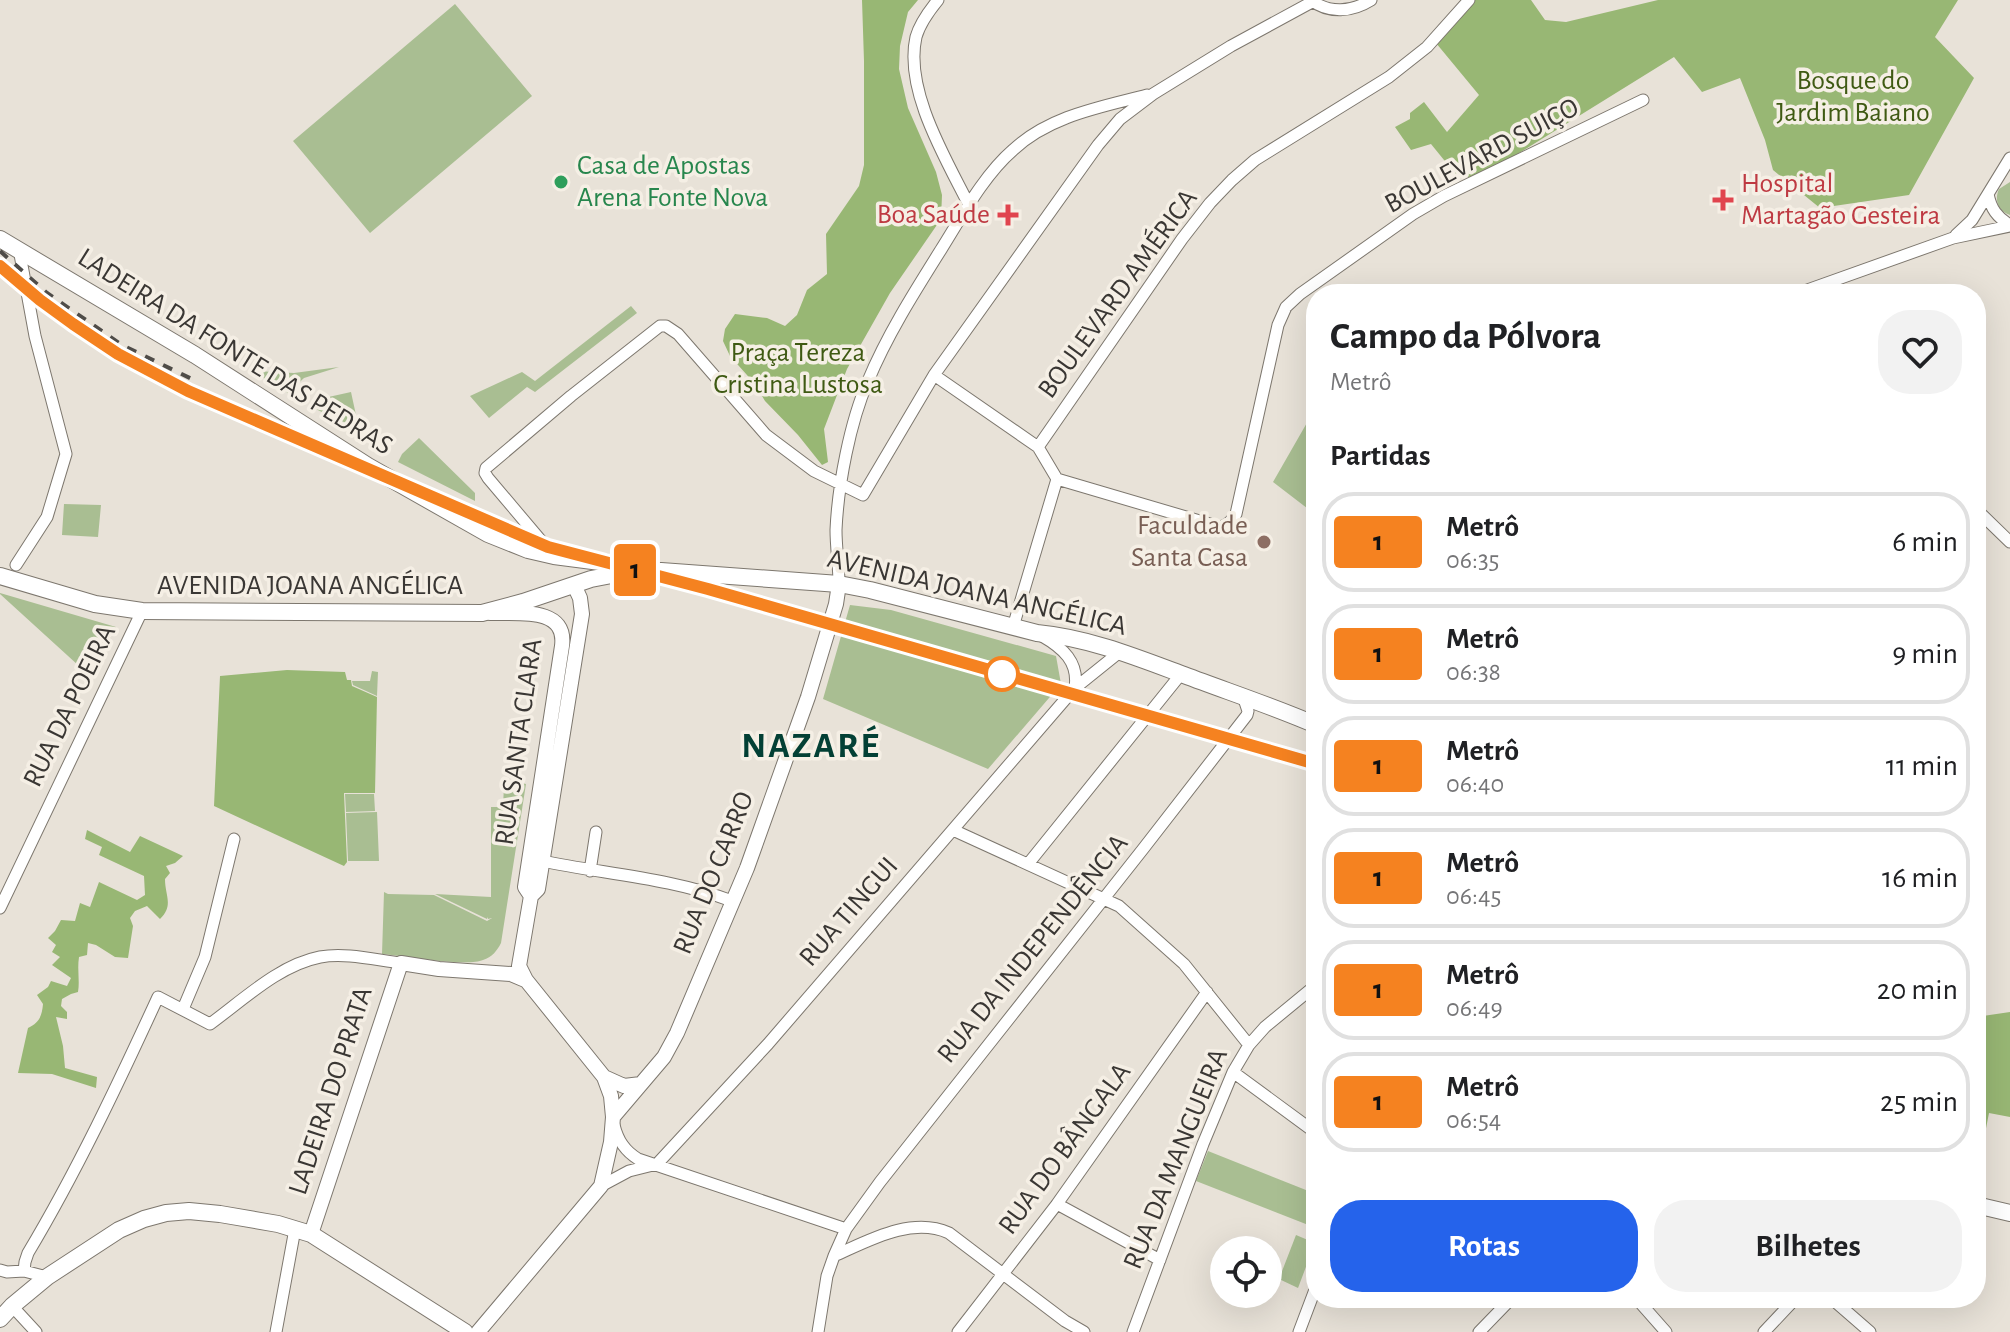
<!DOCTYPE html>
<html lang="pt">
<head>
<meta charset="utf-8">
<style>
  :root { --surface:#fff; --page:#f2f2f2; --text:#202124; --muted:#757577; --line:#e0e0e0; --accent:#2563eb }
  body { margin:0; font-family:"Alegreya Sans",sans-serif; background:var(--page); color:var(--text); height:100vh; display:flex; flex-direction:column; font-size:30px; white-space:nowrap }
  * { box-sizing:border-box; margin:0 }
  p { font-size:26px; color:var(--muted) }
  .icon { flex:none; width:44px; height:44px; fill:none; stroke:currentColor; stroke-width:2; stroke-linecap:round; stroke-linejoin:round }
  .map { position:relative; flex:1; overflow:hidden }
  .side { position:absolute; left:1306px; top:284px; width:680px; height:1024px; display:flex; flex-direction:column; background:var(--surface); border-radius:32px; box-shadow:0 8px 32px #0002 }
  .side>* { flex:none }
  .badge { padding:0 16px; border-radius:6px; font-size:28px; line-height:52px }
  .tools { position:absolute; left:1210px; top:1236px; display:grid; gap:16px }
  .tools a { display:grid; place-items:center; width:72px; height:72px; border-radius:50%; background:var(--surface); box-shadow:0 8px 32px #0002; font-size:40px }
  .map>.badge { position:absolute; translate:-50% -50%; box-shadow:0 0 0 4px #fff }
  h2 { padding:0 24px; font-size:30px; line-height:72px }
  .round { display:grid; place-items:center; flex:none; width:84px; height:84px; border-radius:32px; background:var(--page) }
  .head { display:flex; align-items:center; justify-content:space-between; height:136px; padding:0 24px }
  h1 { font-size:38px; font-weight:600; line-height:60px }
  .action { display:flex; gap:16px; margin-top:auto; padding:16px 24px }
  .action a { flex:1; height:92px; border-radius:32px; background:var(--accent); color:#fff; font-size:32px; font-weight:600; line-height:92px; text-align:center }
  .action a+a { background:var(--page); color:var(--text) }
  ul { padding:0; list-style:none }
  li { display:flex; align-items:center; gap:24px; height:100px; margin:0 16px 12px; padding:0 8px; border:4px solid var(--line); border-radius:32px }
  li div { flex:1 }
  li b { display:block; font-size:30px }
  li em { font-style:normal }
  li .badge { min-width:88px; font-weight:700; text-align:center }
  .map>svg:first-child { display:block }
  .green { fill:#a9be92 }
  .forest { fill:#98b774 }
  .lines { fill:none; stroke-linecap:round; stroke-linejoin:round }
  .minor-casing { stroke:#7d776e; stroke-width:13 }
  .tertiary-casing { stroke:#7d776e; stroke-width:16 }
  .secondary-casing { stroke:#7d776e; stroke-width:18 }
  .minor { stroke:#fff; stroke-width:11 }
  .tertiary { stroke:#fff; stroke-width:14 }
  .secondary { stroke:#fff; stroke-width:16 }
  .rail { stroke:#4f4c48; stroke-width:4; stroke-dasharray:10 10; stroke-linecap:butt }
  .line-casing { stroke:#fff; stroke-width:18 }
  .line { stroke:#f58220; stroke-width:12 }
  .leisure-dot { fill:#2e9e5b; stroke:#f5efe5; stroke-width:3 }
  .health-dot { fill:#e0444e; stroke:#f5efe5; stroke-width:3 }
  .education-dot { fill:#8d6e63; stroke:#f5efe5; stroke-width:3 }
  .stop-dot { fill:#fff; stroke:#f58220; stroke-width:4 }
  .labels { text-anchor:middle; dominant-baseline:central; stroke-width:7; stroke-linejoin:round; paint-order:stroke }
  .park-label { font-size:28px; fill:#3f5a13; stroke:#f5efe5 }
  .street-label { font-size:28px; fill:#3a3734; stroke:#f5efe5 }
  .leisure-label { font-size:28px; fill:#27864d; stroke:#f5efe5; text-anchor:start }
  .health-label { font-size:28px; fill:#be3a42; stroke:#f5efe5; text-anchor:start }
  .education-label { font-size:28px; fill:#785e54; stroke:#f5efe5; text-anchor:end }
  .district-label { font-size:36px; font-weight:bold; letter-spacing:2px; fill:#034035; stroke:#f5efe5 }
</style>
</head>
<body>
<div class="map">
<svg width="2010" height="1332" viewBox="0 0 2010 1332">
  <rect width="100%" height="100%" fill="#e8e2d8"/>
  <path class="green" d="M455,4L532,96L370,233L293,141Z
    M2010,182V215C1998,211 1994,200 1999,189Z
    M631,306L637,313L535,392L527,387L489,418L470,396L522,372L535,381Z
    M339,367L304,378L288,393L257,374L255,371L294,373Z
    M351,392L359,429L309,406L315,400Z
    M1316,407V515L1273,482Z
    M419,438L475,493V501L398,462L402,454Z
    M64,504L101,505L98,537L62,535Z
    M0,593L116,627L90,676L0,594Z
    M850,605L891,610L1056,656L1061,684L988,769L823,699Z
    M372,671L378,672L377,696L353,685L352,681H370Z
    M521,783L526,784L501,943C497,951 492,957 483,960C467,967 404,956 382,954L384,892L388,894L434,895L487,921L492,918L488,919L487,917V919L435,894L491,897V807H503L504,785Z
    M345,794H374L375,811L346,812Z
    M377,812L379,861H348L346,813Z
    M1208,1151L1316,1194V1228L1196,1181Z
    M1296,1235L1315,1243L1298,1288L1279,1279Z"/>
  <path class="forest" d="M862,0H918L908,12L900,46L899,69L908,108L936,172L942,195L941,219L890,293L847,369L824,429L828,462L822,465L798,435L765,401L755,384L730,356L723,341L725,329L735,314L767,318L785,326L797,315L807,290L827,274L826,234L859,186L864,165V61Z
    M1475,0H1531L1545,20L1566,22L1658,0H1958L1935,37L1974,78L1909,195L1820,208L1773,170L1765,140L1740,78L1702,92L1674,57L1471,183L1466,173L1457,176L1431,144L1411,150L1395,127L1410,119V113L1424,102L1447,132L1479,95L1436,43Z
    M287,670L345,672L347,680H351L352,686L377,697L375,793H344L347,862L344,866L214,806L220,676Z
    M87,830L130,852L140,836L183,856L175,863L166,866L170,873L165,879C165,896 174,905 160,919L147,906L135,911L130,918L133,926L128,958L115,957L96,945L88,943L87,955L79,957C77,970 80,980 78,992L71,994L62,999L61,1006L67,1012V1019L56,1017L63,1046L65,1068L97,1077L96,1088L52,1074L18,1073L28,1028C39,1023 42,1016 43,1004L37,995L48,987L51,981L67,986L71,978L52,965L60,957L52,952L56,945L48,938L55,931L61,920L75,921L80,903L90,907L99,882L137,900L145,895L144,876L99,855L102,847L85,839Z
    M2010,1012V1117L1989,1113L1980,1159L1976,1158V1017Z"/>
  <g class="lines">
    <g class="minor-casing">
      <path id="minor" d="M938,0C929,11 920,23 916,37C904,90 946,159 969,205
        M1311,0C1329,14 1352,12 1371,0
        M1988,194C1991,209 1997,217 2010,225
        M1956,235L1972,220L2010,158
        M1796,294L1953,238L2010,226
        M934,375L1038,447L1057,479L1013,627
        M1038,447L1182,239L1210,203L1232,180L1255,160L1389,77L1427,47L1469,0
        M1057,479L1220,527C1228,525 1231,521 1236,514L1278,325L1286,307L1300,294L1413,214L1444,196L1643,100
        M1976,509L2010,542
        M554,556L488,478L485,473L486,468L571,396L660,326H666L678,334L766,435L814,471L863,495L934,375L1098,145L1120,119L1153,94L1231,46L1312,2
        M16,565L47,517L66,454L35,336L19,249
        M839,584C839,566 836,548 836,530C838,485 850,422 868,381C887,335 915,291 942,248C962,216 984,175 1013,150C1049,116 1101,107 1147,95
        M1042,636C1063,648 1079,662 1075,688
        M953,830L1119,906L1184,964L1249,1045
        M542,861C605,874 671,878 732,901
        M1028,864L1181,674
        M590,871L596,832
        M0,908L142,611
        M1976,908H1979
        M183,1009L205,957L234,839
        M1233,1072L1316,1133
        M614,1125C618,1141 625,1151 638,1159L846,1229
        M601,1186L629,1171L657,1164L768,1044L1075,688L1121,651
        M1057,1204L1160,1260
        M834,1256C868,1241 911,1216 949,1233L1065,1321L1084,1332
        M0,1270L7,1272L24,1271L47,1277
        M24,1271L25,1262L28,1253C77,1171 118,1084 158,997L210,1024C243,1000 279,965 320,957C345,952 376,960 401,963
        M1636,1298L1666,1332
        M1831,1298L1870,1332
        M12,1306L36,1332
        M276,1332L295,1229
        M818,1332L827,1276L834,1256L846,1229L880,1182L1143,849L1247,715L1248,711L1243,696
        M958,1332L1057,1204L1207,992
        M1133,1332L1203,1144L1233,1072L1249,1045L1265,1027L1316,985
        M1299,1332L1316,1287
        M1479,1332L1512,1298
        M1764,1332L1796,1298"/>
    </g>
    <g class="tertiary-casing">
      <path id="tertiary" d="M531,896L538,889L582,614L580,598L574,585
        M604,1077L624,1086L641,1084
        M613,1117L664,1057L677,1033L747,868L808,697L836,604L839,584
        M311,1234L401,963L439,969L511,974L525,980
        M478,1332L601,1186L611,1142L613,1117L611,1096L604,1077L526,980L519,966L531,896L525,887L562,646C567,606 517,614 490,613"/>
    </g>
    <g class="secondary-casing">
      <path id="secondary" d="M0,239L195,355L368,466L488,534L528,550L554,556L631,566
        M0,576L95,604L142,611L482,613L523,602L591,579L617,574L661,571L839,584L870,590L1037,633C1089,638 1136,657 1184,675C1229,692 1272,706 1316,725
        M1976,1205L2010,1213
        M0,1319L12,1306L47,1277L119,1230L144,1219L166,1213L189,1211L220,1214L278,1224L311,1234L465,1332"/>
    </g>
    <use href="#minor" class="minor"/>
    <use href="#tertiary" class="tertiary"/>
    <use href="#secondary" class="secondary"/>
    <path class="rail" d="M0,251L47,293L122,345L194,380
      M156,374L188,391"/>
  </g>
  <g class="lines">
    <g class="line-casing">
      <path id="line" d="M0,266L40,300L73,324L118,354L188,391L548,547L708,589L1316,764"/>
    </g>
    <use href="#line" class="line"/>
  </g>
  <circle class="leisure-dot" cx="561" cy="182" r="8"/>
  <g class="health-dot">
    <path d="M1719 188h8v8h8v8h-8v8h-8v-8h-8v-8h8z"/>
    <path d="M1004 203h8v8h8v8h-8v8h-8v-8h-8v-8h8z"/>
  </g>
  <circle class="education-dot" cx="1264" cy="542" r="8"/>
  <circle class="stop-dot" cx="1002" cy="674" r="16"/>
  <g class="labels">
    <g class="park-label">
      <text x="1853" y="81">Bosque do<tspan x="1853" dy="32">Jardim Baiano</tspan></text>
      <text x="798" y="353">Praça Tereza<tspan x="798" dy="32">Cristina Lustosa</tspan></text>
    </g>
    <g class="street-label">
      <text transform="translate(1482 156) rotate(-28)">BOULEVARD SUIÇO</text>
      <text transform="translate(1118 294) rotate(-54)">BOULEVARD AMÉRICA</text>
      <text transform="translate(235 352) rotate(32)">LADEIRA DA FONTE DAS PEDRAS</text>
      <text x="310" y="586">AVENIDA JOANA ANGÉLICA</text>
      <text transform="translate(977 593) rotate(13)">AVENIDA JOANA ANGÉLICA</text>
      <text transform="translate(70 706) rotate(-64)">RUA DA POEIRA</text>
      <text transform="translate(519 742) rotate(-82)">RUA SANTA CLARA</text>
      <text transform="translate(714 873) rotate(-68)">RUA DO CARRO</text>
      <text transform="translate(849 912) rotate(-49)">RUA TINGUI</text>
      <text transform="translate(1033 949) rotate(-51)">RUA DA INDEPENDÊNCIA</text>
      <text transform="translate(331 1091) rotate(-72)">LADEIRA DO PRATA</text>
      <text transform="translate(1065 1149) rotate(-54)">RUA DO BÂNGALA</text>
      <text transform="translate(1176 1159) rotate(-68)">RUA DA MANGUEIRA</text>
    </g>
    <g class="leisure-label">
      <text x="577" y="166">Casa de Apostas<tspan x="577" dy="32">Arena Fonte Nova</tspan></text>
    </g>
    <g class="health-label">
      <text x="1741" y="184">Hospital<tspan x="1741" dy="32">Martagão Gesteira</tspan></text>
      <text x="990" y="215" text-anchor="end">Boa Saúde</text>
    </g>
    <g class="education-label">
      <text x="1248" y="526">Faculdade<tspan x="1248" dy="32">Santa Casa</tspan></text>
    </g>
    <g class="district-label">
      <text x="811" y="746">NAZARÉ</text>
    </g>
  </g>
</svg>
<div class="tools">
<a><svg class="icon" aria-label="locate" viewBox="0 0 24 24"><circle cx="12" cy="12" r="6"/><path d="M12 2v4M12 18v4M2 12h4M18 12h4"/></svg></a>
</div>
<b class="badge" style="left:635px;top:570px;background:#f58220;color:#111">1</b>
<section class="side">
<div class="head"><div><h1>Campo da Pólvora</h1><p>Metrô</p></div><a class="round"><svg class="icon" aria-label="heart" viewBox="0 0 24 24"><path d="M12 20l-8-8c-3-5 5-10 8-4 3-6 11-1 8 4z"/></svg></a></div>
<h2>Partidas</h2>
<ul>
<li><span class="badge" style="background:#f58220;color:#111">1</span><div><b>Metrô</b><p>06:35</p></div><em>6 min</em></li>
<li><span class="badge" style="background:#f58220;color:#111">1</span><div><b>Metrô</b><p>06:38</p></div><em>9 min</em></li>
<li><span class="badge" style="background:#f58220;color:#111">1</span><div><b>Metrô</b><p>06:40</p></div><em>11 min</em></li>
<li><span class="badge" style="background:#f58220;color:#111">1</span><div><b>Metrô</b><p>06:45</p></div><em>16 min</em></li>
<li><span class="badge" style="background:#f58220;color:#111">1</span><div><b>Metrô</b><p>06:49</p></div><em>20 min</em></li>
<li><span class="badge" style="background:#f58220;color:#111">1</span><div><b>Metrô</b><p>06:54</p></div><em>25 min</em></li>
</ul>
<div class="action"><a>Rotas</a><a>Bilhetes</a></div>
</section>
</div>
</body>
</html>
